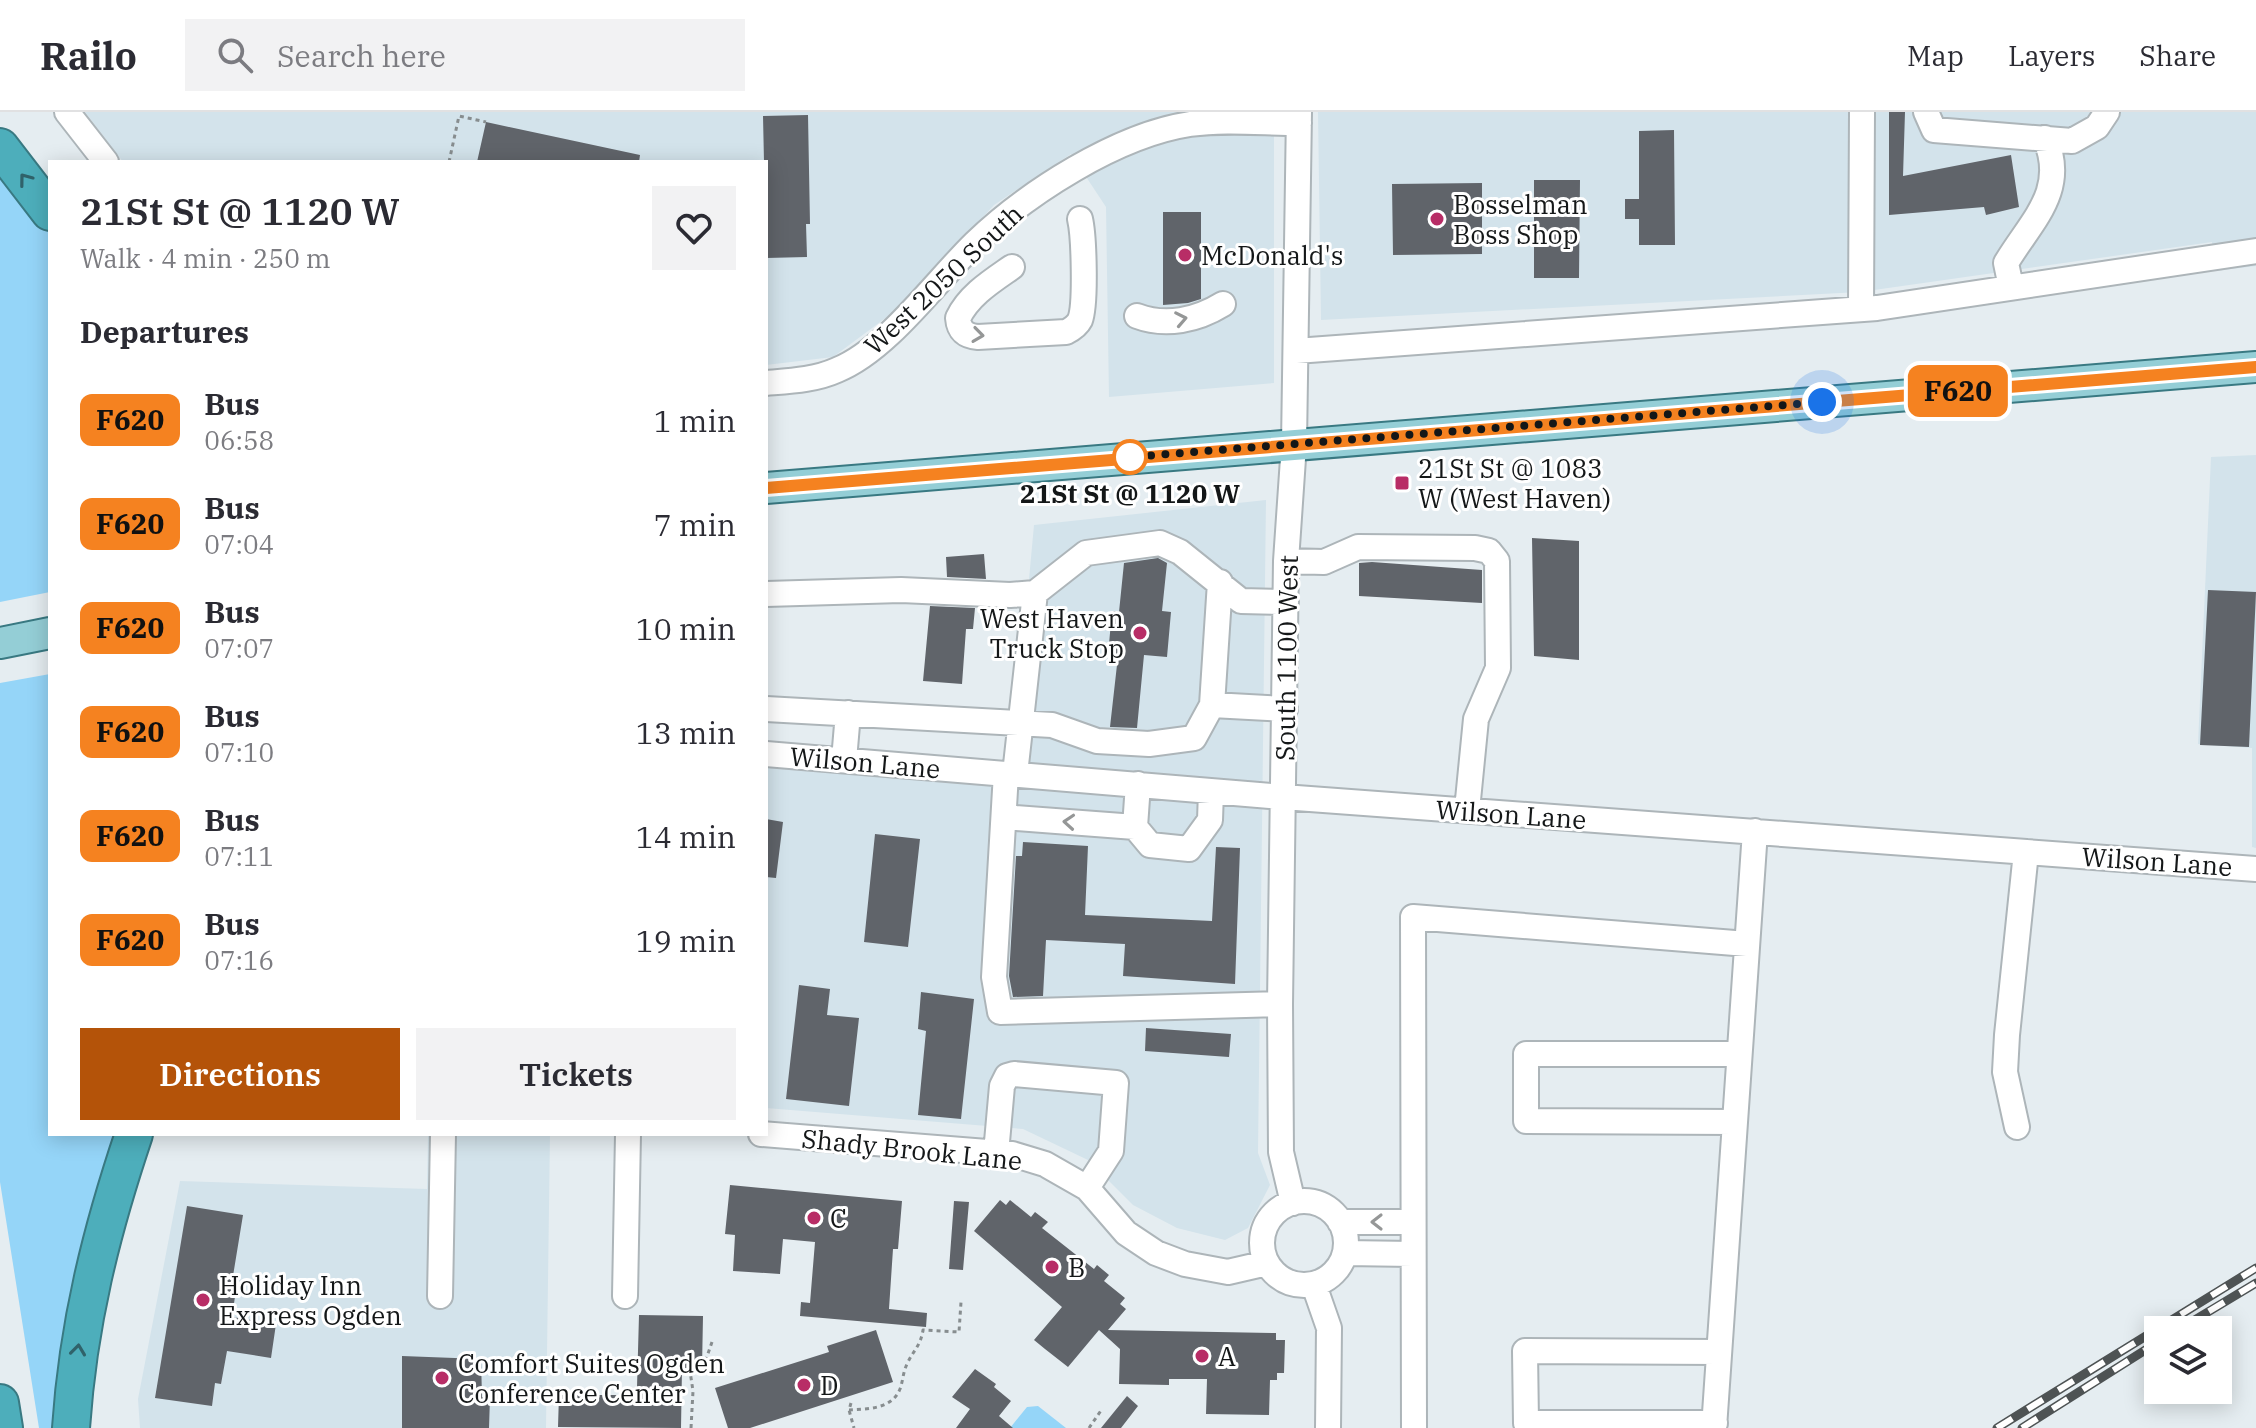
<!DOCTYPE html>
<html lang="en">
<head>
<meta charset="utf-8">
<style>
  :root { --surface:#fff; --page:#f2f2f3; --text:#2b2b33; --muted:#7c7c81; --line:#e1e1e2; --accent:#b45309 }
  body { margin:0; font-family:"IBM Plex Serif",serif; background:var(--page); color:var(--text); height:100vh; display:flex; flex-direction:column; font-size:30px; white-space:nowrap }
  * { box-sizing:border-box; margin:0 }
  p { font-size:26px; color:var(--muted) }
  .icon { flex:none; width:44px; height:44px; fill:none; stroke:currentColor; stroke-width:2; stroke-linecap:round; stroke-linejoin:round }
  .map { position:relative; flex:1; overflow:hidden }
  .side { position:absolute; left:48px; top:48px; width:720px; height:976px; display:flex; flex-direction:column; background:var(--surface); border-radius:0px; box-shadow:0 4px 20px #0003 }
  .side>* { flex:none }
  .badge { padding:0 16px; border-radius:12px; font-size:28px; line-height:52px }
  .tools { position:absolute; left:2144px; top:1204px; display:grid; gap:16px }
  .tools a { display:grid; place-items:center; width:88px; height:88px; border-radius:0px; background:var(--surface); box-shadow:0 4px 20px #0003; font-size:40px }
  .you { position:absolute; width:40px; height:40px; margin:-20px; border:6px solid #fff; border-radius:50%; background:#1a73e8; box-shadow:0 0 0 12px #1a73e833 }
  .map>.badge { position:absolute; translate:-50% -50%; box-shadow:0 0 0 4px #fff }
  h2 { padding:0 32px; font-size:30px; line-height:72px }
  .round { display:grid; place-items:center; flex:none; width:84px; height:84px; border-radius:0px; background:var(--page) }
  .overview { display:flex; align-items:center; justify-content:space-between; height:136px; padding:0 32px }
  h1 { font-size:38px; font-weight:600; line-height:60px }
  .action { display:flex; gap:16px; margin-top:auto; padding:16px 32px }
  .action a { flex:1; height:92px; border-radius:0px; background:var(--accent); color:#fff; font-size:32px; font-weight:600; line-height:92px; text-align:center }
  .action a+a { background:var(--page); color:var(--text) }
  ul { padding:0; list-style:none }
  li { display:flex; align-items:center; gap:24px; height:104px; padding:0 32px }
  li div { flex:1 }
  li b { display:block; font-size:30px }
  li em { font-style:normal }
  li .badge { min-width:88px; font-weight:700; text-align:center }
  header { display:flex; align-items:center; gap:48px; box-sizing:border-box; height:112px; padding:0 40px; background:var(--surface); border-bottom:2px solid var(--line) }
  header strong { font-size:38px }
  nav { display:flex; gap:44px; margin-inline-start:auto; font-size:28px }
  .search { width:560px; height:72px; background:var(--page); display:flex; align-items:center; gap:20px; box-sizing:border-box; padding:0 28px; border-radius:0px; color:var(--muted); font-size:30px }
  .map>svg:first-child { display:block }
  .built { fill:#d3e3eb }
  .green { fill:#95d5f8 }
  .building { fill:#60646a }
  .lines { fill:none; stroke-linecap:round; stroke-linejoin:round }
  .minor-casing { stroke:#adb5b9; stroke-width:28 }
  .major-casing { stroke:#397982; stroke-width:34 }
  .highway-casing { stroke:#397982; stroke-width:40 }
  .path { stroke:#878d8f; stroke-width:3; stroke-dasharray:4 4; stroke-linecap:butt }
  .minor { stroke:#fff; stroke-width:24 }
  .major { stroke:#94ced6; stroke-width:30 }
  .highway { stroke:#4daebb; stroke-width:36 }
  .rail-casing { stroke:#4e5354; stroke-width:9 }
  .rail { stroke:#fff; stroke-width:6; stroke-dasharray:18; stroke-linecap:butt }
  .oneway { stroke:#30626a }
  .oneway2 { stroke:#959797 }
  .line-casing { stroke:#fff; stroke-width:18 }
  .line { stroke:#f58220; stroke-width:12 }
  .walk { stroke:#141718; stroke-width:8; stroke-dasharray:0 14.4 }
  .poi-dot { fill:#b82d66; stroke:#fff; stroke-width:3 }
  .stop-dot { fill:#fff; stroke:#f58220; stroke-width:4 }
  .labels { text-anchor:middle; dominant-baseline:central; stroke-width:6; stroke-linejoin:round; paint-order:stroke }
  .poi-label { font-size:26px; fill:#141718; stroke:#fff; text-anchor:start }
  .street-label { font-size:26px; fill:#141718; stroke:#fff }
  .stop-label { font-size:26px; font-weight:bold; fill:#141718; stroke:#fff }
</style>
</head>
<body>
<header>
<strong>Railo</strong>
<div class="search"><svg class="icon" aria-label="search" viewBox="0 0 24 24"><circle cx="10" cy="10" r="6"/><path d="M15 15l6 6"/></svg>Search here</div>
<nav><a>Map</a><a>Layers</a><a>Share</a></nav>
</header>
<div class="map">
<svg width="2256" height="1316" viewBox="0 0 2256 1316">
  <rect width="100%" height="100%" fill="#e5edf1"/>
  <path class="built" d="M85,0H1274V271L1109,285L1106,95L1071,42L994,93L899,196L833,245L766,253V50H123Z
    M1318,0H2256V154L2215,159L2212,130L1860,180L1321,208Z
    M2256,343V736L2252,735V636L2198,632L2211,345Z
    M1266,388L1258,1041L1270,1073L1248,1116L1225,1128L1177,1116L1133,1093L1088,1048L1023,1017L766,996V651L980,669L1013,641L1034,413Z
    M428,1022H550L546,1316H140L138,1287L180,1069L427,1077Z"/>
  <path class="green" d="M0,55L50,118V480L0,490Z
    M50,562V1022H122L60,1316H39L0,1070V571Z
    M1038,1294L1066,1316H1010L1027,1295Z"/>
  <path class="building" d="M1889,0H1905L1903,64L2011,43L2019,95L1986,103L1984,95L1889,103Z
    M808,3L810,112H806L807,145L766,146V50H764L763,4Z
    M486,10L640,43L639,50H477Z
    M1674,18L1675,133H1639V107H1625V87H1639V19Z
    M1534,68H1580L1579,166H1534Z
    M1482,71V142L1393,143L1392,72Z
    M1163,100H1201V187L1188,191L1163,193Z
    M1532,426L1579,429V548L1534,544Z
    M984,442L986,467L947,465L946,445Z
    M1158,446L1167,451L1162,499L1171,500L1167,545L1144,543L1137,616L1110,615L1118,544L1108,543L1112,499L1119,500L1124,451Z
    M1372,450L1482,458V491L1359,484V451Z
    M2208,478L2256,480L2249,635L2200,633Z
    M930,494L975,496L973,517H966L962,572L923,569Z
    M766,707L783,710L776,766L766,765Z
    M875,722L920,727L908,835L864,830Z
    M1023,730L1088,734L1085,803L1212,809L1216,735L1240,736L1235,872L1123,864L1125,832L1046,828L1043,884L1013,885L1009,864L1016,744H1022Z
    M799,873L830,877L827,903L859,906L849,994L786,987Z
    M921,880L974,887L961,1007L918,1003L926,919L918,917Z
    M1146,916L1231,922L1229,945L1145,939Z
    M730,1073L902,1089L898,1137H893L889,1197L927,1201L926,1215L800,1204L801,1190L810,1191L815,1130L783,1127L780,1162L733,1159L735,1123L725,1122Z
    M1000,1088L1006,1093L1010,1088L1031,1105L1035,1100L1048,1110L1042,1116L1094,1157L1097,1153L1109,1163L1104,1169L1125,1186L1120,1192L1126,1197L1108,1218L1276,1221V1228H1285L1284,1261H1277V1268H1270L1269,1303L1206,1302L1207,1267H1169V1273L1119,1272L1120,1237L1099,1218L1068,1255L1045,1237L1034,1228L1062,1195L974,1119Z
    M954,1089L969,1090L963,1158L949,1157Z
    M187,1094L243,1103L232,1170L237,1171L232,1205L276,1212L271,1246L227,1239L221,1272L215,1271L212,1294L155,1286Z
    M639,1203L703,1204L702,1256H682L681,1316L558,1315L559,1283H633L634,1275H637Z
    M876,1218L893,1270L750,1316H728L715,1276L829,1240L827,1234Z
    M402,1244L481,1247L482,1285H490L489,1316H402Z
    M975,1257L996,1272L994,1275L1011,1289L999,1304L1013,1316H956L970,1297L952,1285Z
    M1127,1284L1138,1294L1121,1316H1101Z"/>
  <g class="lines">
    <g class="minor-casing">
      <path id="minor" d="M67,0L106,50
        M1926,0L1934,18L2072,29L2097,15L2107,0
        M1012,155C992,169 969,183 958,206C959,219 966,224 978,225L1066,220C1072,217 1077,214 1080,208C1086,193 1084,124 1080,107
        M2011,175L2006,151C2031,109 2068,79 2045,26
        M1861,197L1862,0
        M1137,204C1166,215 1197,208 1223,192
        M1296,239L1877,196L2256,139
        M766,271C790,269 815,268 837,258C887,238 936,169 975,131C1027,81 1117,23 1190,12C1225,7 1263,11 1299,11
        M1286,449L1324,450L1358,435L1475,436L1489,439L1497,449L1498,556L1476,607L1467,698
        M766,482L901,478L1010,483L1035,481L1086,441L1160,431L1180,440L1241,489L1286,490
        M1212,593L1220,470
        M766,597L1052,613L1097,629L1149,632L1194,626L1212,593L1285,597
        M766,642L1283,685L2256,757
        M844,648L848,601
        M1006,661L994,865L1000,900L1280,892
        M1015,662L1035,481
        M1138,672L1135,715L1150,733L1189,737L1210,708L1211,679
        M1004,705L1135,715
        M1735,1010L1526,1009V942H1739
        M2017,1015L2005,960L2007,923L2026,740
        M761,1022L1012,1042L1045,1052L1087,1076L1126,1121L1156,1141L1185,1152L1228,1160L1267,1151
        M996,1041L1002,974L1007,964L1014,962L1116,971L1111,1039L1087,1076
        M1262 1131a42 42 0 1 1 84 0a42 42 0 1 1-84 0Z
        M1293,1091L1281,1040L1280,892L1286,449L1294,332L1299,0
        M1340,1110H1413
        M1345,1141L1413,1142
        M1314,1173L1329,1216L1328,1316
        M440,1184L443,1022
        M625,1184L628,1022
        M1715,1311H1526L1525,1239L1719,1240
        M1414,1316L1413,805L1747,832
        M1714,1316L1755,719"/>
    </g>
    <g class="major-casing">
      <path id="major" d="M766,376L2256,255
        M0,531L50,521"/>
    </g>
    <g class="highway-casing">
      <path id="highway" d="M0,35L50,100
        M0,1291L4,1316
        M71,1316C78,1212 101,1120 134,1022"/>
    </g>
    <path class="path" d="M449,50L459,4L486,10
      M851,1291L849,1298L854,1316
      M849,1298C868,1297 892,1297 900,1277C903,1269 903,1260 907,1252C913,1239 921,1233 923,1218L959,1220L961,1190
      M691,1316L693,1279L690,1259H702L712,1230
      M1089,1316L1102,1297"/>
    <use href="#minor" class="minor"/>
    <use href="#major" class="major"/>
    <use href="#highway" class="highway"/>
    <g class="rail-casing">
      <path id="rail" d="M2178,1218L2256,1171
        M1997,1316L2256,1156
        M2022,1316L2158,1230"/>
    </g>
    <use href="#rail" class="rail"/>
  </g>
  <defs><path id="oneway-chevron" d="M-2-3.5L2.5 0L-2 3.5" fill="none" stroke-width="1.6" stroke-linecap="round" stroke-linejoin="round" transform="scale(2)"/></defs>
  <g class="oneway">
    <use href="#oneway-chevron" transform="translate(25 67) rotate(-127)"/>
    <use href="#oneway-chevron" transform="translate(78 1238) rotate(-83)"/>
  </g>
  <g class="oneway2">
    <use href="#oneway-chevron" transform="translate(1181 207) rotate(-11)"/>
    <use href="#oneway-chevron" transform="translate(978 223) rotate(8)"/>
    <use href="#oneway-chevron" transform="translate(1069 710) rotate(-176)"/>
    <use href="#oneway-chevron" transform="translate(1377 1110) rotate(180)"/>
  </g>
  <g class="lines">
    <g class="line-casing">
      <path id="line" d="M766,376L2256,255"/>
    </g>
    <use href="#line" class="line"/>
    <path class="walk" d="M1130,345L1119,346L1822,290"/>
  </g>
  <g class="poi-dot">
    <circle cx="1437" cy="107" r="8"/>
    <circle cx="1185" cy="143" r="8"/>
    <rect x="1394" y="363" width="16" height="16" rx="4"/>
    <circle cx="1140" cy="521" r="8"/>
    <circle cx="814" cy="1106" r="8"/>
    <circle cx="1052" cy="1155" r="8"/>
    <circle cx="203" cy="1188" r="8"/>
    <circle cx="1202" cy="1244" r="8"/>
    <circle cx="442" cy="1266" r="8"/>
    <circle cx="804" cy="1273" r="8"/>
  </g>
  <circle class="stop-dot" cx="1130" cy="345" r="16"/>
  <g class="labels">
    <g class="poi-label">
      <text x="1453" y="92">Bosselman<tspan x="1453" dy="30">Boss Shop</tspan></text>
      <text x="1201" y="143">McDonald's</text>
      <text x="1418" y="356">21St St @ 1083<tspan x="1418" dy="30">W (West Haven)</tspan></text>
      <text x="1124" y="506" text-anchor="end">West Haven<tspan x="1124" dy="30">Truck Stop</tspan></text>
      <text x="830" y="1106">C</text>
      <text x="1068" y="1155">B</text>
      <text x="219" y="1173">Holiday Inn<tspan x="219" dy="30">Express Ogden</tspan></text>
      <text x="1218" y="1244">A</text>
      <text x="458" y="1251">Comfort Suites Ogden<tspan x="458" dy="30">Conference Center</tspan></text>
      <text x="820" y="1273">D</text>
    </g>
    <g class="street-label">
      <text transform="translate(943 167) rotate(-43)">West 2050 South</text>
      <text transform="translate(1286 546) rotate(-89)">South 1100 West</text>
      <text transform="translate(865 650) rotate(5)">Wilson Lane</text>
      <text transform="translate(1511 702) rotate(4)">Wilson Lane</text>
      <text transform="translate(2157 749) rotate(4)">Wilson Lane</text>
      <text transform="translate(912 1037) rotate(6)">Shady Brook Lane</text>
    </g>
    <g class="stop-label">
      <text x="1130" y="381">21St St @ 1120 W</text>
    </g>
  </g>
</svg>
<div class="tools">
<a><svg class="icon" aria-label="layers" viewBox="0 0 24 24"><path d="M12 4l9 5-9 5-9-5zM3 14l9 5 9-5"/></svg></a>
</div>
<div class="you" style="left:1822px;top:290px"></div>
<b class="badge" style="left:1958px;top:279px;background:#f58220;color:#111">F620</b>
<section class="side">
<div class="overview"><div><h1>21St St @ 1120 W</h1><p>Walk · 4 min · 250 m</p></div><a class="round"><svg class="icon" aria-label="heart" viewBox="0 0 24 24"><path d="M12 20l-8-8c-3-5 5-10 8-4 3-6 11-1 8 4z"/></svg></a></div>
<h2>Departures</h2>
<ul>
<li><span class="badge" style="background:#f58220;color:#111">F620</span><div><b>Bus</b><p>06:58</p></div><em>1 min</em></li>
<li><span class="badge" style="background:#f58220;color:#111">F620</span><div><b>Bus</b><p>07:04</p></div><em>7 min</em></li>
<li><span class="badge" style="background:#f58220;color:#111">F620</span><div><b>Bus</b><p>07:07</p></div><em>10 min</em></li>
<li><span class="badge" style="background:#f58220;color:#111">F620</span><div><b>Bus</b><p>07:10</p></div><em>13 min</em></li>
<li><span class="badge" style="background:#f58220;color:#111">F620</span><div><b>Bus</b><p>07:11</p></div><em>14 min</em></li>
<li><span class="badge" style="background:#f58220;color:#111">F620</span><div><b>Bus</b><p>07:16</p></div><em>19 min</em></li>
</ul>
<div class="action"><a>Directions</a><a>Tickets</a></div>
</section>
</div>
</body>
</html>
